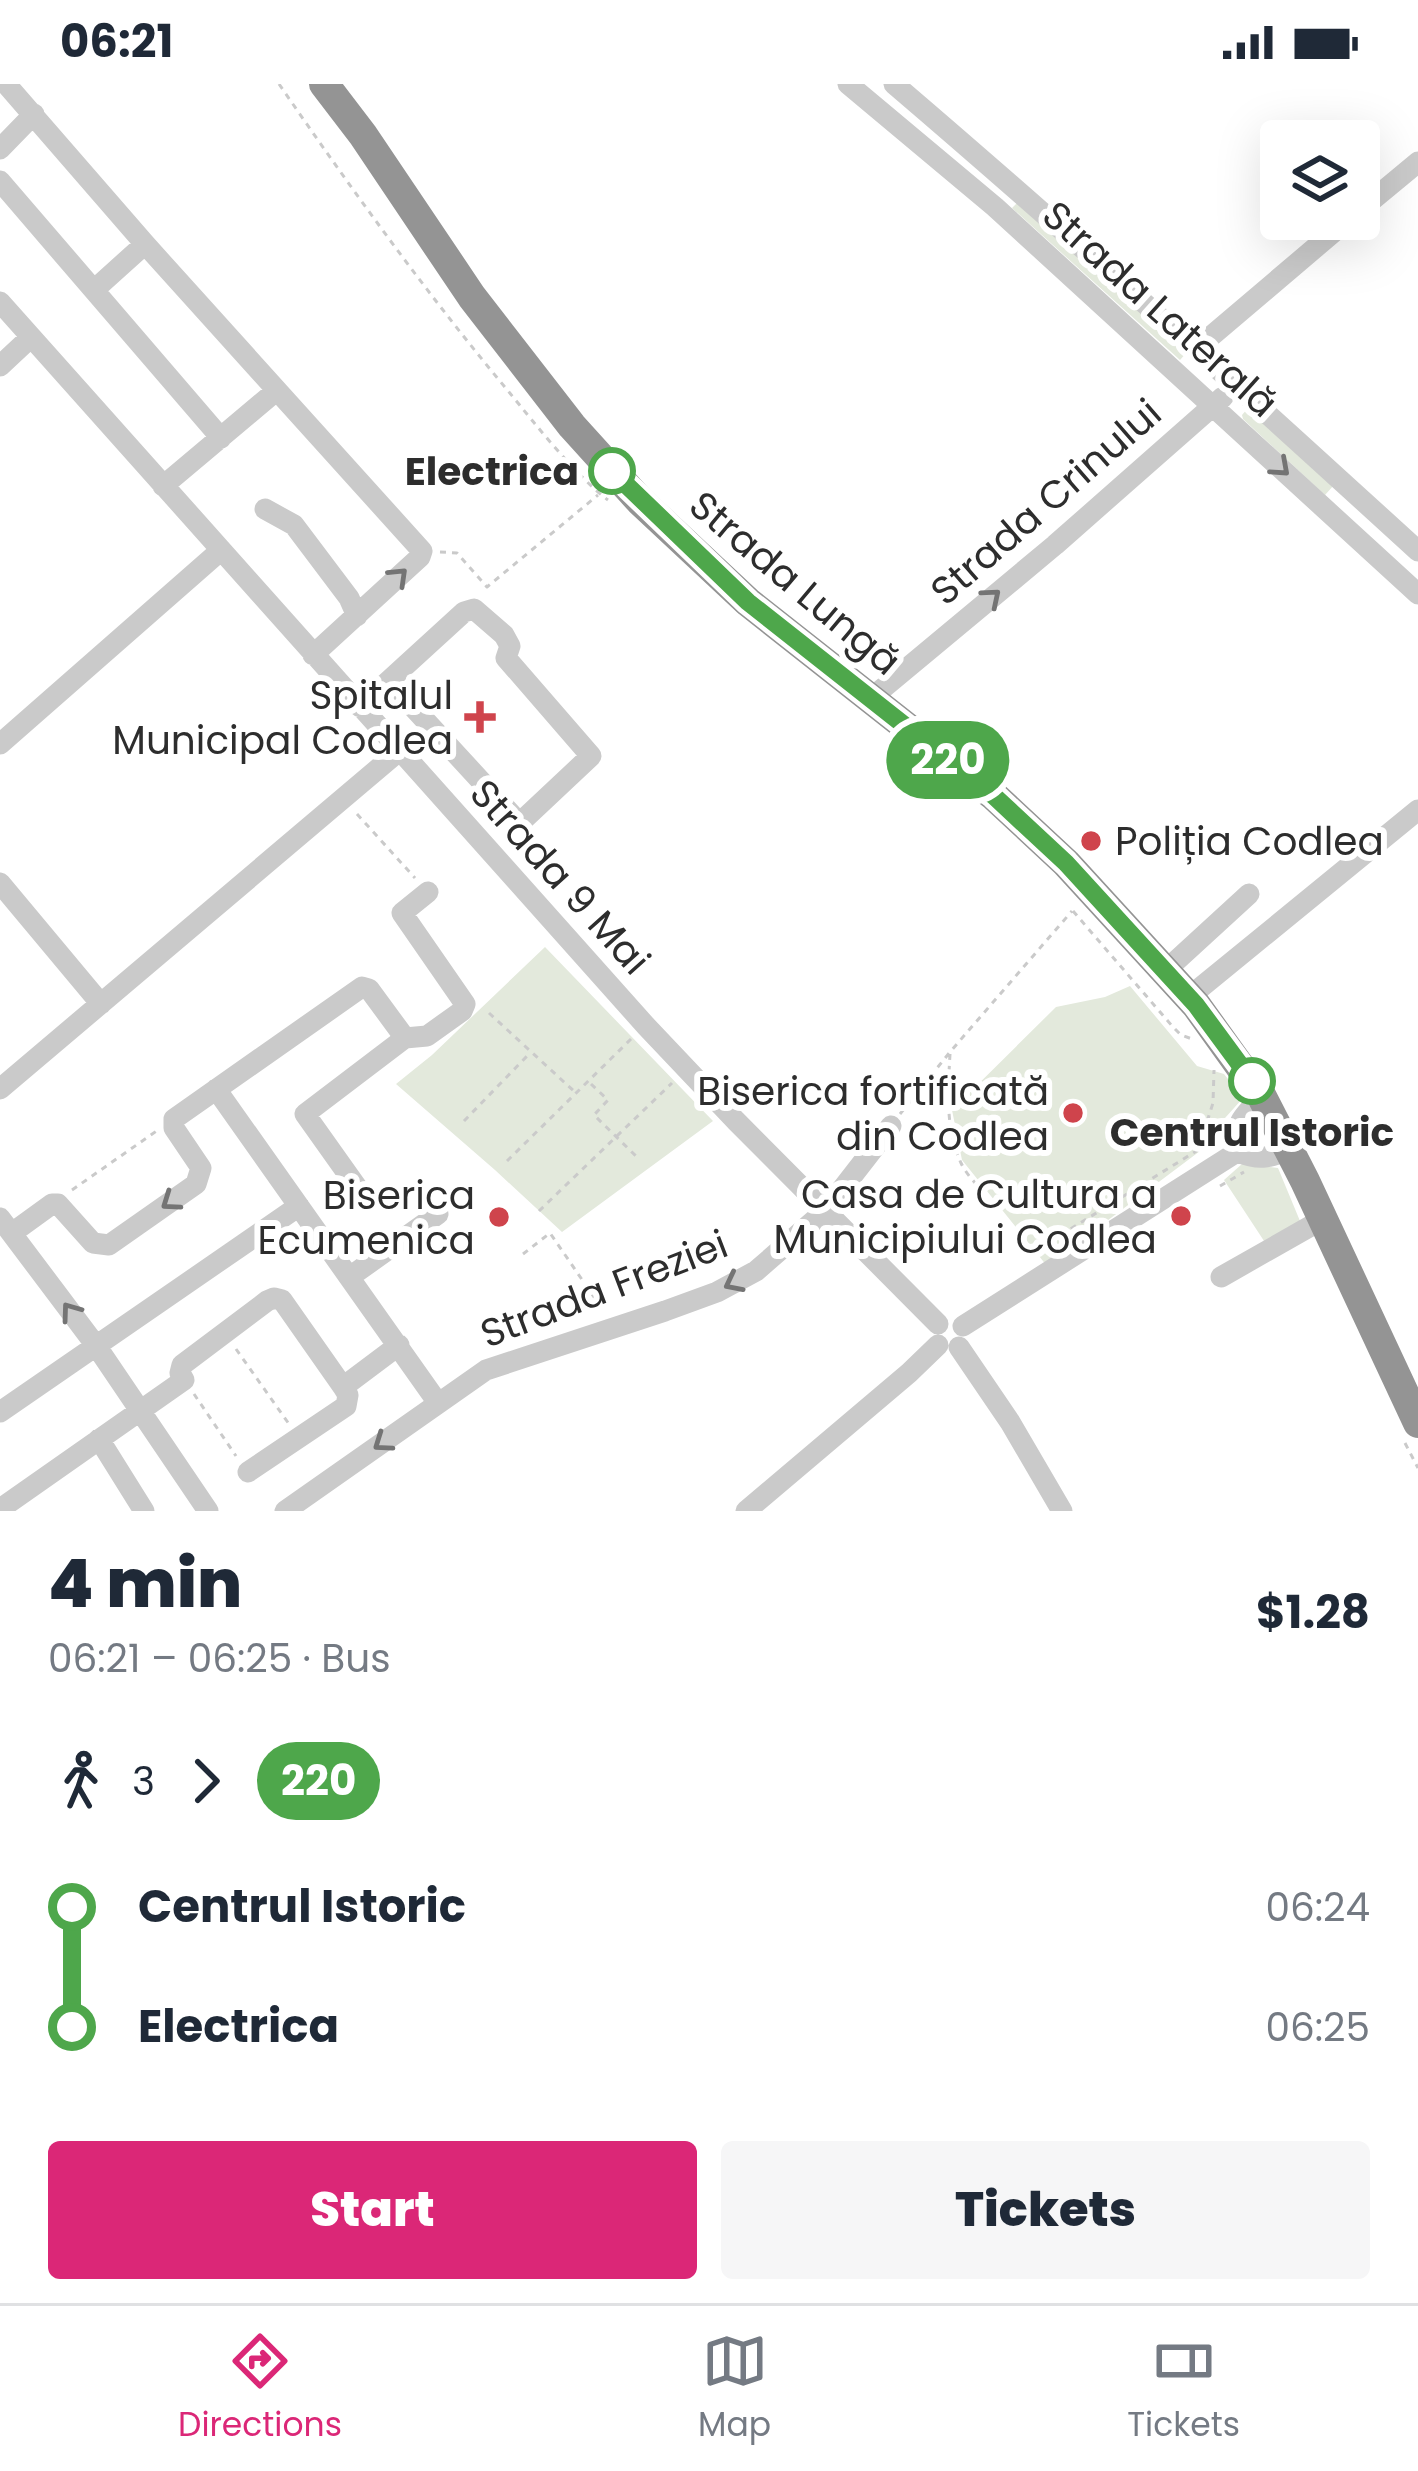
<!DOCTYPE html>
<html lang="en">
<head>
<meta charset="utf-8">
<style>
  :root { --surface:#fff; --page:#f6f6f7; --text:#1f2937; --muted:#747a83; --line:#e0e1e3; --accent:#db2777 }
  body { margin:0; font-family:Poppins,sans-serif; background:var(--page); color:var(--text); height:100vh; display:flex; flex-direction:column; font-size:45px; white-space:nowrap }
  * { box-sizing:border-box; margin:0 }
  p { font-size:39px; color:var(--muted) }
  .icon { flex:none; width:66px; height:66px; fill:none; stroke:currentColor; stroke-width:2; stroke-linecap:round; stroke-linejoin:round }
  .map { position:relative; height:1427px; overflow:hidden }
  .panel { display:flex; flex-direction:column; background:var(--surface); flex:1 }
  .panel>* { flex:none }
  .badge { padding:0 24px; border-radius:39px; font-size:42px; line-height:78px }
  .fabs { position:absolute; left:1260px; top:36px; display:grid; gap:24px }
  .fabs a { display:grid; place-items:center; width:120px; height:120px; border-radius:12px; background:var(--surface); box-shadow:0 12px 48px #0002; font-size:60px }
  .map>.badge { position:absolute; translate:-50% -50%; box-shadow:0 0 0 6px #fff }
  .legs { display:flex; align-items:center; gap:18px; height:132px; padding:0 48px; font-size:39px }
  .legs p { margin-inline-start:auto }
  .summary { display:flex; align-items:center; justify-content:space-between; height:204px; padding:0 48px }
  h1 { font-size:66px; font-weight:800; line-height:90px }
  .button { display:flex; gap:24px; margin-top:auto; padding:24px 48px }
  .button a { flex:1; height:138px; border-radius:12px; background:var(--accent); color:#fff; font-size:48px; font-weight:800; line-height:138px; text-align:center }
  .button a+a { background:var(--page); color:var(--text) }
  ul { padding:0 48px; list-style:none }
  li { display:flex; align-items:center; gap:42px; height:120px; font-size:45px }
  li i { display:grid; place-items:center; width:18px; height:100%; margin:0 15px; background:currentColor }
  li i::after { content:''; width:30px; height:30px; margin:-15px; border:9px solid; border-radius:50%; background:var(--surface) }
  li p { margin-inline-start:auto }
  li:first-child i { background:linear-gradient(#0000 50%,currentColor 0) }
  li:last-child i { background:linear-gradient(currentColor 50%,#0000 0) }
  .status { display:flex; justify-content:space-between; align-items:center; height:84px; padding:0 60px; background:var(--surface); direction:ltr }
  .status svg { height:33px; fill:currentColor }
  .dock { display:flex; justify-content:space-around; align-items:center; height:168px; border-top:3px solid var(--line); background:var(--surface); font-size:33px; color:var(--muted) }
  .dock a { display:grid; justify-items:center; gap:6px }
  .dock .selected { color:var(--accent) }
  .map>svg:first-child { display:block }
  .green { fill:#e3e9dc }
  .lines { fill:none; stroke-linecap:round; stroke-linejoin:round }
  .path { stroke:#cacaca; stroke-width:3; stroke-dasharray:6 6; stroke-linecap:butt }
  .minor { stroke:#cacaca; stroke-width:21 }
  .highway { stroke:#949494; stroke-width:30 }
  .oneway { stroke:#747474 }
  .line-1-casing { stroke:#fff; stroke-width:27 }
  .line-1 { stroke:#4ea74b; stroke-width:18 }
  .stop-1-dot { fill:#fff; stroke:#4ea74b; stroke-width:6 }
  .poi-dot { fill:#cf444c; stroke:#fff; stroke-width:4.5 }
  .labels { text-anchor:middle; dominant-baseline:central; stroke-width:12; stroke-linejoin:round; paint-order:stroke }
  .street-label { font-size:39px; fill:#2d2d2d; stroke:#fff }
  .stop-label { font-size:39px; font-weight:bold; fill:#2d2d2d; stroke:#fff; text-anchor:end }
  .poi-label { font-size:39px; fill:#2d2d2d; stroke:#fff; text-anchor:end }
</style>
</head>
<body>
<div class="status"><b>06:21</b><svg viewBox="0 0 49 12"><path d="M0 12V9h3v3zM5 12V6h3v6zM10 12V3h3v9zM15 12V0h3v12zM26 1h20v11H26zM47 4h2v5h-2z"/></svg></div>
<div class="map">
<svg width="1418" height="1427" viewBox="0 0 1418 1427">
  <rect width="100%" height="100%" fill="#fff"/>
  <path class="green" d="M1019,117L1187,268L1180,276L1012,124Z
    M1248,324L1334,401L1325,411L1243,335L1242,331Z
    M545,863L713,1037L562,1148L495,1086L396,1000L432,971Z
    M1130,902L1197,982L1224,990L1243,1014L1225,1034L1220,1052L1047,1182L962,1076L952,1026L1056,923L1105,913Z
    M1242,1080L1278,1084L1300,1137L1266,1160L1224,1096Z"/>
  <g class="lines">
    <path class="path" d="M279,0C352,106 427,210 509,308C536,341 576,392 608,416
      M440,468L457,469L487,503L598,411
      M357,730L415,794
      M1073,827L1173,943L1181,951L1192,955
      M489,929L576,1009
      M950,970C948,1006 945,1045 961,1079C966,1090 977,1101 985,1110
      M591,1000L608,1016L594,1031L639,1075
      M900,1030L950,968L1072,827
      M464,1037L530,969
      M507,1077L631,955
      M1220,1102L1244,1088
      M72,1106L158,1046
      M539,1127L672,999
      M523,1170L550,1149L605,1229
      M1030,1170L1198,1066L1213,1019L1214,986
      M236,1265L289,1340
      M194,1310L236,1372
      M1405,1359L1418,1384"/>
    <path class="minor" d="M6,0L145,160L422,467L420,473L313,571
      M848,0L995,123L1418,510
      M894,0C1072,152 1245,309 1418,467
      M0,65L34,30
      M0,97L221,354
      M1359,127L1418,78
      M94,206L145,160
      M0,218L646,942L736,1037L938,1240
      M1196,265L1349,135
      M0,282L31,253
      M163,402L276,307
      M265,425L294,441L349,514L357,532
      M870,615L1055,461L1223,313
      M360,623L464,528L474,525L504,551L510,562L506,574L591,672L524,735L514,733L389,597
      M0,660L220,467
      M0,799L101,920
      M1165,887L1249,810
      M1189,913L1418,726
      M0,1005L399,667
      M216,1005L438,1319
      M1237,1068C1233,1041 1243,1031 1262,1013
      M1237,1068C1258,1076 1269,1075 1289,1065
      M359,1106L305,1030L405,954
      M0,1134L97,1263L208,1427
      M12,1149L52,1120H58L93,1159L109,1161L196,1100L201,1084L174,1044V1035L362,903L369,905L405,954L427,952L462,927L465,920L402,829L428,808
      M351,1192L438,1130
      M1221,1193L1323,1135
      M963,1242L1237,1068
      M959,1263L1010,1338L1062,1427
      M0,1328L299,1122
      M99,1355L144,1427
      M248,1388L346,1322L348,1311L343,1303
      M0,1425L184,1296L180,1289L182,1281L267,1217L274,1214L282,1216L343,1303L399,1261
      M285,1427L486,1286L665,1227L717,1208L756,1187L825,1127L891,1042
      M746,1427L909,1289L938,1261"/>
    <path class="highway" d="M324,0L363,51L472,213L572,342L640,417L748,518L994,712L1066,779L1196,921L1262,1013L1305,1097L1418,1339"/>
  </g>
  <defs><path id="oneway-chevron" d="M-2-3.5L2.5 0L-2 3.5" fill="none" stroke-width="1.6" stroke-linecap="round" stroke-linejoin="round" transform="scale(3)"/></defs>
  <g class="oneway">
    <use href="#oneway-chevron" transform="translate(1281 384) rotate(42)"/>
    <use href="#oneway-chevron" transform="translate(399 492) rotate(-44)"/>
    <use href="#oneway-chevron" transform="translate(992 513) rotate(-40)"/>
    <use href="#oneway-chevron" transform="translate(170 1118) rotate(145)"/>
    <use href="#oneway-chevron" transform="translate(733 1199) rotate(153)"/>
    <use href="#oneway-chevron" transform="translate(70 1227) rotate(-126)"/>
    <use href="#oneway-chevron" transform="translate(382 1359) rotate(145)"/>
  </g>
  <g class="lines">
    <g class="line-1-casing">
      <path id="line-1" d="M612,387L748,518L994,712L1066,779L1196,921L1252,997"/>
    </g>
    <use href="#line-1" class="line-1"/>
  </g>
  <g class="stop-1-dot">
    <circle cx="612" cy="387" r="21"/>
    <circle cx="1252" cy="997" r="21"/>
  </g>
  <g class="poi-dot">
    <path d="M474 615h12v12h12v12h-12v12h-12v-12h-12v-12h12z"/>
    <circle cx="1091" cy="757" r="12"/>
    <circle cx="1073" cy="1029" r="12"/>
    <circle cx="1181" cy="1132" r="12"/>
    <circle cx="499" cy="1133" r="12"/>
  </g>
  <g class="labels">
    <g class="street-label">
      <text transform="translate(1160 225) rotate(42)">Strada Laterală</text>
      <text transform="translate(1046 418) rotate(-41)">Strada Crinului</text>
      <text transform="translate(795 499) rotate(40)">Strada Lungă</text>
      <text transform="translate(560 793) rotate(48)">Strada 9 Mai</text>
      <text transform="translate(604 1205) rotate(-21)">Strada Freziei</text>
    </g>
    <g class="stop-label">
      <text x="579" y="387">Electrica</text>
      <text x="1252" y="1048" text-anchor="middle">Centrul Istoric</text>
    </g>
    <g class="poi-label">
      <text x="453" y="611">Spitalul<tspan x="453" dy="45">Municipal Codlea</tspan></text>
      <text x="1115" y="757" text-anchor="start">Poliția Codlea</text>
      <text x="1049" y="1007">Biserica fortificată<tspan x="1049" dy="45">din Codlea</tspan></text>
      <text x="1157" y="1110">Casa de Cultura a<tspan x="1157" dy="45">Municipiului Codlea</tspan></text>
      <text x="475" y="1111">Biserica<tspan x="475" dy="45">Ecumenica</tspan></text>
    </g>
  </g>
</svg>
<div class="fabs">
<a><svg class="icon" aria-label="layers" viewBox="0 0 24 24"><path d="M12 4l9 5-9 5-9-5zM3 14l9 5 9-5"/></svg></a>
</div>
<b class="badge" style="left:948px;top:676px;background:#4ea74b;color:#fff">220</b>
</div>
<section class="panel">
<div class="summary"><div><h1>4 min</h1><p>06:21 – 06:25 · Bus</p></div><b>$1.28</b></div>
<div class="legs"><svg class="icon" aria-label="walk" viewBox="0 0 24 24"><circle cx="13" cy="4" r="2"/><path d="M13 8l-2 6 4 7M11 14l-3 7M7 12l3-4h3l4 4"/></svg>3<svg class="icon" aria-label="forward" viewBox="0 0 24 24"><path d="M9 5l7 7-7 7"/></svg><b class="badge" style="background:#4ea74b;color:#fff">220</b></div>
<ul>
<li><i style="color:#4ea74b"></i><b>Centrul Istoric</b><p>06:24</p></li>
<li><i style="color:#4ea74b"></i><b>Electrica</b><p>06:25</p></li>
</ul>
<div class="button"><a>Start</a><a>Tickets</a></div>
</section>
<nav class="dock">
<a class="selected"><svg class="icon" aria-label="directions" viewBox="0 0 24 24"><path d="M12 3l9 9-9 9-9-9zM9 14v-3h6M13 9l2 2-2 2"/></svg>Directions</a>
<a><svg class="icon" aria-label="map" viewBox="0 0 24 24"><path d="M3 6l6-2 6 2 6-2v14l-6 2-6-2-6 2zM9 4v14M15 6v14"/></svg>Map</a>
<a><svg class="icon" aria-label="tickets" viewBox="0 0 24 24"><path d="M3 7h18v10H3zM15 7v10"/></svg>Tickets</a>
</nav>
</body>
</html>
